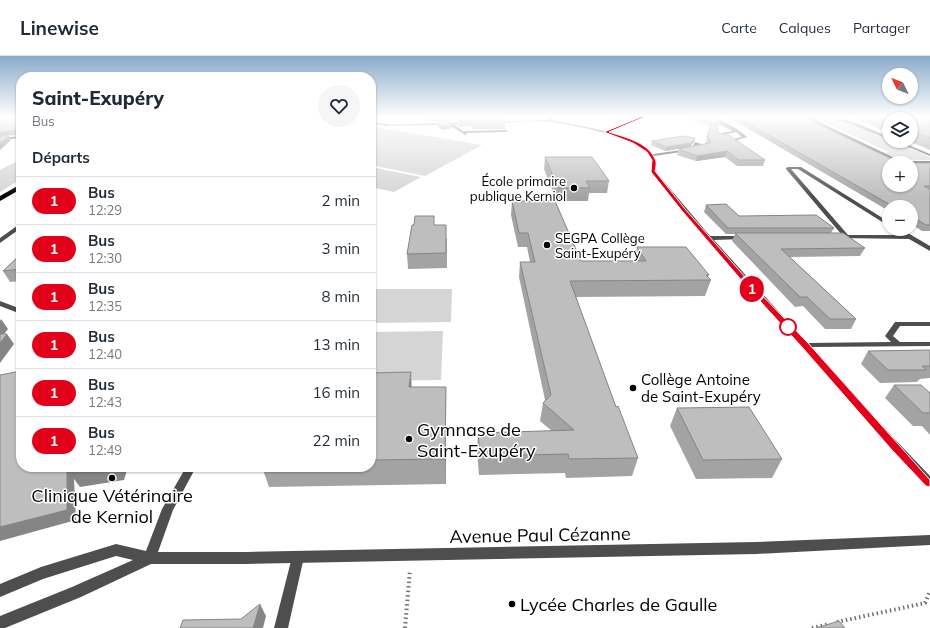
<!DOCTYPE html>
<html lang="fr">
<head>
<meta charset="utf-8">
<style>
  :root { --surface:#fff; --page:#f6f6f7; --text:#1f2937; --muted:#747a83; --line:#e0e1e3 }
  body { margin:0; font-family:Mulish,sans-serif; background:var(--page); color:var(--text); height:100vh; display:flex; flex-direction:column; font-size:15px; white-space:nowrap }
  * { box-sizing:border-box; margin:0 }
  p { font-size:13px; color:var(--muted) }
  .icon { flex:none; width:22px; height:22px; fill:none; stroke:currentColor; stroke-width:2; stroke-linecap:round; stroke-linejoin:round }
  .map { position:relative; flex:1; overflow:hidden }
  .sheet { position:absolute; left:16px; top:16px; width:360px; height:400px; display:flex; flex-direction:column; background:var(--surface); border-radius:16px; box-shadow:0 1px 3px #0004 }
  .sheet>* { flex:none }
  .badge { padding:0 8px; border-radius:13px; font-size:14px; line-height:26px }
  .needle { width:26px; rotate:313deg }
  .buttons { position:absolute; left:882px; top:12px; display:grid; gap:8px }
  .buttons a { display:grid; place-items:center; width:36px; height:36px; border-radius:50%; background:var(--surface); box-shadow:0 1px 3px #0004; font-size:20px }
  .map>.badge { position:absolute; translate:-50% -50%; box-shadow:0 0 0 2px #fff }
  h2 { padding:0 16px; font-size:15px; line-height:36px }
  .round { display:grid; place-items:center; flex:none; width:42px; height:42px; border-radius:21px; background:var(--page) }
  .overview { display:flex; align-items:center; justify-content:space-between; height:68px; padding:0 16px }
  h1 { font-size:19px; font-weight:800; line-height:30px }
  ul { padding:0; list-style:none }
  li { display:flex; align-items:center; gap:12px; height:48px; padding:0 16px; border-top:1px solid var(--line) }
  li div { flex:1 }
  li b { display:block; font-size:15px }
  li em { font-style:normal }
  li .badge { min-width:44px; font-weight:700; text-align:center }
  header { display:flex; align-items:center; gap:24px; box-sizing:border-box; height:56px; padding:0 20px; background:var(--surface); border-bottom:1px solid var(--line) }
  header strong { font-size:19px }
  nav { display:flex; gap:22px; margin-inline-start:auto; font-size:14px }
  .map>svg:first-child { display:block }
  .green { fill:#d5d5d5 }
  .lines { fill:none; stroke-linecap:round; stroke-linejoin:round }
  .path { stroke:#707070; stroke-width:4; stroke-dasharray:1.5 3; stroke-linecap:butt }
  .lane { fill:#4e4e4e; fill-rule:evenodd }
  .street { fill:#4e4e4e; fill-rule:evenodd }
  .primary { fill:#000; fill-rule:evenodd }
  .wall { fill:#a3a3a3 }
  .shaded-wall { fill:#858585 }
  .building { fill:#bebebe; stroke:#858585 }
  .line { fill:#e2001a; stroke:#fff }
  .poi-dot { fill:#000; stroke:#fff; stroke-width:1.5 }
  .stop-dot { fill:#fff; stroke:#e2001a; stroke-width:2 }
  .labels { text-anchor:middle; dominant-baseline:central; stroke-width:3; stroke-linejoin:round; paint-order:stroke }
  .far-poi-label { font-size:13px; fill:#000; stroke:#fff; text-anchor:end }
  .poi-label { font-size:15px; fill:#000; stroke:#fff; text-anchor:start }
  .near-poi-label { font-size:18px; fill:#000; stroke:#fff; text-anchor:start }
  .near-street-label { font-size:18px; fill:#000; stroke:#fff }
</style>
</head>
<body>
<header>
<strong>Linewise</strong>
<nav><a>Carte</a><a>Calques</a><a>Partager</a></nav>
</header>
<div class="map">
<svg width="930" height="572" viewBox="0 0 930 572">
  <rect width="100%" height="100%" fill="#fff"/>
  <path class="green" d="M814,62L848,66L889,83V85H893L930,101V104C910,104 902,105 883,97L889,96L826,67H819L812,63Z
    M371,70L482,89L425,120L371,109Z
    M21,103V123L0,136V114Z
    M371,111L421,121L394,136L371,131Z
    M371,233H452L451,266L371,267Z
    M443,275L441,324L371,325V276Z"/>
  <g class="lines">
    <path class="path" d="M837,566L925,547L930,535
      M405,572L410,514
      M812,572L829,568"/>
    <path class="lane" d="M371,66L387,68L389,69L387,70L371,68Z
      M450,67H452L463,75L506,74L508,75L506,76L466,77L467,78L465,79L450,69Z
      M298,495L302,497L304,501L288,572H274L292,501L294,497Z"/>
    <path class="street" d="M551,61H555L552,64L606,75L639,61H644L609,76L641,88L653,98L689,93L688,95L654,100L656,105L655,115L710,180H746L747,181L744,183L714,184L807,287L891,286L885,280L895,266H930V270H900L893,280L900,286H930V290L812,291L886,374L930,420V431L926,430L894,396L707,183L651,115L652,103C640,81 574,69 550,66C532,64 512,67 494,67L492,66L548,64Z
      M705,61C719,61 737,72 747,81L733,85L717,80V78L733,75ZM736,76L742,81L733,83L722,79Z
      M808,61L839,62L861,69L889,81V83C864,75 840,59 813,63L901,105H930V107L911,108V107H898L808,63Z
      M468,66L469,68L387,70L385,69Z
      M21,80V82L0,84V82Z
      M894,85H899L930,98V100Z
      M695,86L708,90L700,92L698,91L701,90L697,89L693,94H691Z
      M788,111H801L889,166V170L887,169L798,113H791L848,179H903L894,173H901L930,190V195L909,183L840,182L839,181L842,179L786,113V112Z
      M21,167V172L0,187V182Z
      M0,245L21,253V258L0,250Z
      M186,411H196L173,454L158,496H246L756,486L930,479V489L756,498L246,508H151L81,541L5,572H0V560L72,531L133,504L116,500L43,523L0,541V528L41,511L116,488L146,495L162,453Z"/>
    <path class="primary" d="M21,128V133L0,145V140Z"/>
  </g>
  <path class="wall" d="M422,61H506L500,62L505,65V73H473L470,69L460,71L458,70V65H429Z
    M681,61H713L720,66L718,72L717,76L765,104L763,110H737L725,101L696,105L677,99L679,93L707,87H706L710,70Z
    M715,61H724L723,64Z
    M728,61H807L806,63L889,129L930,107V175H922L911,168V151H889V155Z
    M852,61H930V94L909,85H911V63H889V77Z
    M437,67L452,72L442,74L437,70Z
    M695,82L694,86L690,91L665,95L651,89L652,85Z
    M545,101L609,125L607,137H589L588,145H557L544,113Z
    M512,145L581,205H634L637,191L709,219L708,221L711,224L705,240L576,241L616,351L638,402L632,420L566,422L565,417L479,419L477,395L478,377L552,375L540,365L543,347L545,344L519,221L520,206H530L527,191H518L511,159Z
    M706,149L739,160L834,172L831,177L865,192L860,200L790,201L856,263L851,273H825L803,250L795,251L732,185L735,178H726L704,156Z
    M434,160V169L447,183V212L408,213L407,198L414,169Z
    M21,198V225L10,226L3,215Z
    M930,294V322L920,323L917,326L880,327L861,308L868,295Z
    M371,317L412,331H446V428L269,431L262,411H371Z
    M894,329L930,337V379L922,370H913L885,342Z
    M677,352L782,403L772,422L696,423L670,370Z"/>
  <path class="shaded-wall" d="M471,62L470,69L460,71V64Z
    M452,68V72L442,74V70Z
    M21,71V76H18L17,79L0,80V76L16,72Z
    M9,80L11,84L0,94V87Z
    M695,82L694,86L690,91L665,95L666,91Z
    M727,95L725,101L696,105L697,100Z
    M1,263L8,273L0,283V265Z
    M7,278L14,288L0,307V287Z
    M411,316L412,340L409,331Z
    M446,331V428L445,403Z
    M67,411H142V412L127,414L124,424L80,431L74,423L76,464L0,485V471Z
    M260,548L266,560L263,572H253Z"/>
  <path class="building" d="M0,61H21V71L16,72L15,74L0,76Z
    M427,61H458L429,62Z
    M695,61H713L720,66L719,68Z
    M737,61H807L806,63L900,107H889V129H911V107H930V130H924L930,133V169H926L911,160V151H894Z
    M878,61H930V82L911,74V63H889V66Z
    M471,62L460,64L458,63L502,62L505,65L473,66Z
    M449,66L452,68L442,70L437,67Z
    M711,67L718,72L717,76L730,80L765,104H739L727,95L697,100L679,93L710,87V83L707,82Z
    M0,80H9L0,87Z
    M683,80L695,82L691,87L666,91L652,85Z
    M545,101H592L609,125H586L590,132H558Z
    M512,145H555L581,205H646L637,191H686L709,219H706L711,224L570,225L616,351L618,350L638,402L569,403L568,398L480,400L478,377L574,374L543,347L551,339L520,206H535L528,177H519Z
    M726,148L739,160L816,159L834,172H728L706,149Z
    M415,160H434V169H446V197L407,198L412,169H414Z
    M735,177H843L865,192L781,193L856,263H830L807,241H800Z
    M21,198V213L3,215Z
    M0,278H7L0,287Z
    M930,294V310H922L926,314H888L868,295Z
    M21,315V411H67V454L0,471V319Z
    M411,316L409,331H446L445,403L371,404V317Z
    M894,329H921L930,337V357H923Z
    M749,351L782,403L703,404L677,352Z
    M260,548L253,572H180L183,564L241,563Z
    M839,565L845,572H816Z"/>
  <linearGradient id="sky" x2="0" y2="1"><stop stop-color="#89aaca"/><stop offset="0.43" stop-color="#fff"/><stop offset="1" stop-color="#fff" stop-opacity="0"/></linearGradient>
  <rect width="930" height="141" fill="url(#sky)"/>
  <path class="line" d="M641,61H644L609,76C624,81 648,86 655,103C657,106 656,111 655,115L685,153L754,231L808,287L899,389L930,424V431L926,430L892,394L802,291L749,233L682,155L651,116L652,104L647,96L633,87L604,76Z"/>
  <g class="poi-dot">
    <circle cx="574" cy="132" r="4"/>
    <circle cx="547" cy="189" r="4"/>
    <circle cx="633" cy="332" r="4"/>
    <circle cx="409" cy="383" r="4"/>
    <circle cx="112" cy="422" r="4"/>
    <circle cx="512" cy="548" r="4"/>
  </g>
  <circle class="stop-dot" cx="788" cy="271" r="8"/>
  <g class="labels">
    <g class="far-poi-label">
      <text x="566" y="125">École primaire<tspan x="566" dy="15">publique Kerniol</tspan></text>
      <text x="555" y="182" text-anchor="start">SEGPA Collège<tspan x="555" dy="15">Saint-Exupéry</tspan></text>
    </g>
    <g class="poi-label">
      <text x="641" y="323">Collège Antoine<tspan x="641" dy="17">de Saint-Exupéry</tspan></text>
    </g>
    <g class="near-poi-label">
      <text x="417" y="373">Gymnase de<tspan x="417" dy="21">Saint-Exupéry</tspan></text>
      <text x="112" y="439" text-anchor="middle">Clinique Vétérinaire<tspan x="112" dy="21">de Kerniol</tspan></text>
      <text x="520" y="548">Lycée Charles de Gaulle</text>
    </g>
    <g class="near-street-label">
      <text transform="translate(540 479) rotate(-1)">Avenue Paul Cézanne</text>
    </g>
  </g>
</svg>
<div class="buttons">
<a><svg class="needle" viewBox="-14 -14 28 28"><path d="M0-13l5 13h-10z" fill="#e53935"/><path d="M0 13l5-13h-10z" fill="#747a83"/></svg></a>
<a><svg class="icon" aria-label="layers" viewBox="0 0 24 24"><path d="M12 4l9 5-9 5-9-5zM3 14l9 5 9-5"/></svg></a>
<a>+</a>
<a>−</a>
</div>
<b class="badge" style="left:752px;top:233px;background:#e2001a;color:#fff">1</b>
<section class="sheet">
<div class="overview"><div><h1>Saint-Exupéry</h1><p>Bus</p></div><a class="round"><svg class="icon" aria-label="heart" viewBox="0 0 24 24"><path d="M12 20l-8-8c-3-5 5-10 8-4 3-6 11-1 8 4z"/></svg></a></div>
<h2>Départs</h2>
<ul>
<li><span class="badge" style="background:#e2001a;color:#fff">1</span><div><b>Bus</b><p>12:29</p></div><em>2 min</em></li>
<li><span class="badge" style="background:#e2001a;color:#fff">1</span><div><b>Bus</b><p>12:30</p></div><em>3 min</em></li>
<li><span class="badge" style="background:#e2001a;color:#fff">1</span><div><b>Bus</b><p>12:35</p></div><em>8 min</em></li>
<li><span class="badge" style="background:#e2001a;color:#fff">1</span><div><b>Bus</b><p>12:40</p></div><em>13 min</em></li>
<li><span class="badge" style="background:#e2001a;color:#fff">1</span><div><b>Bus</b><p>12:43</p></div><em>16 min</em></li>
<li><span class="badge" style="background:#e2001a;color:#fff">1</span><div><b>Bus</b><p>12:49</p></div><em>22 min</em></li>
</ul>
</section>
</div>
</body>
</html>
